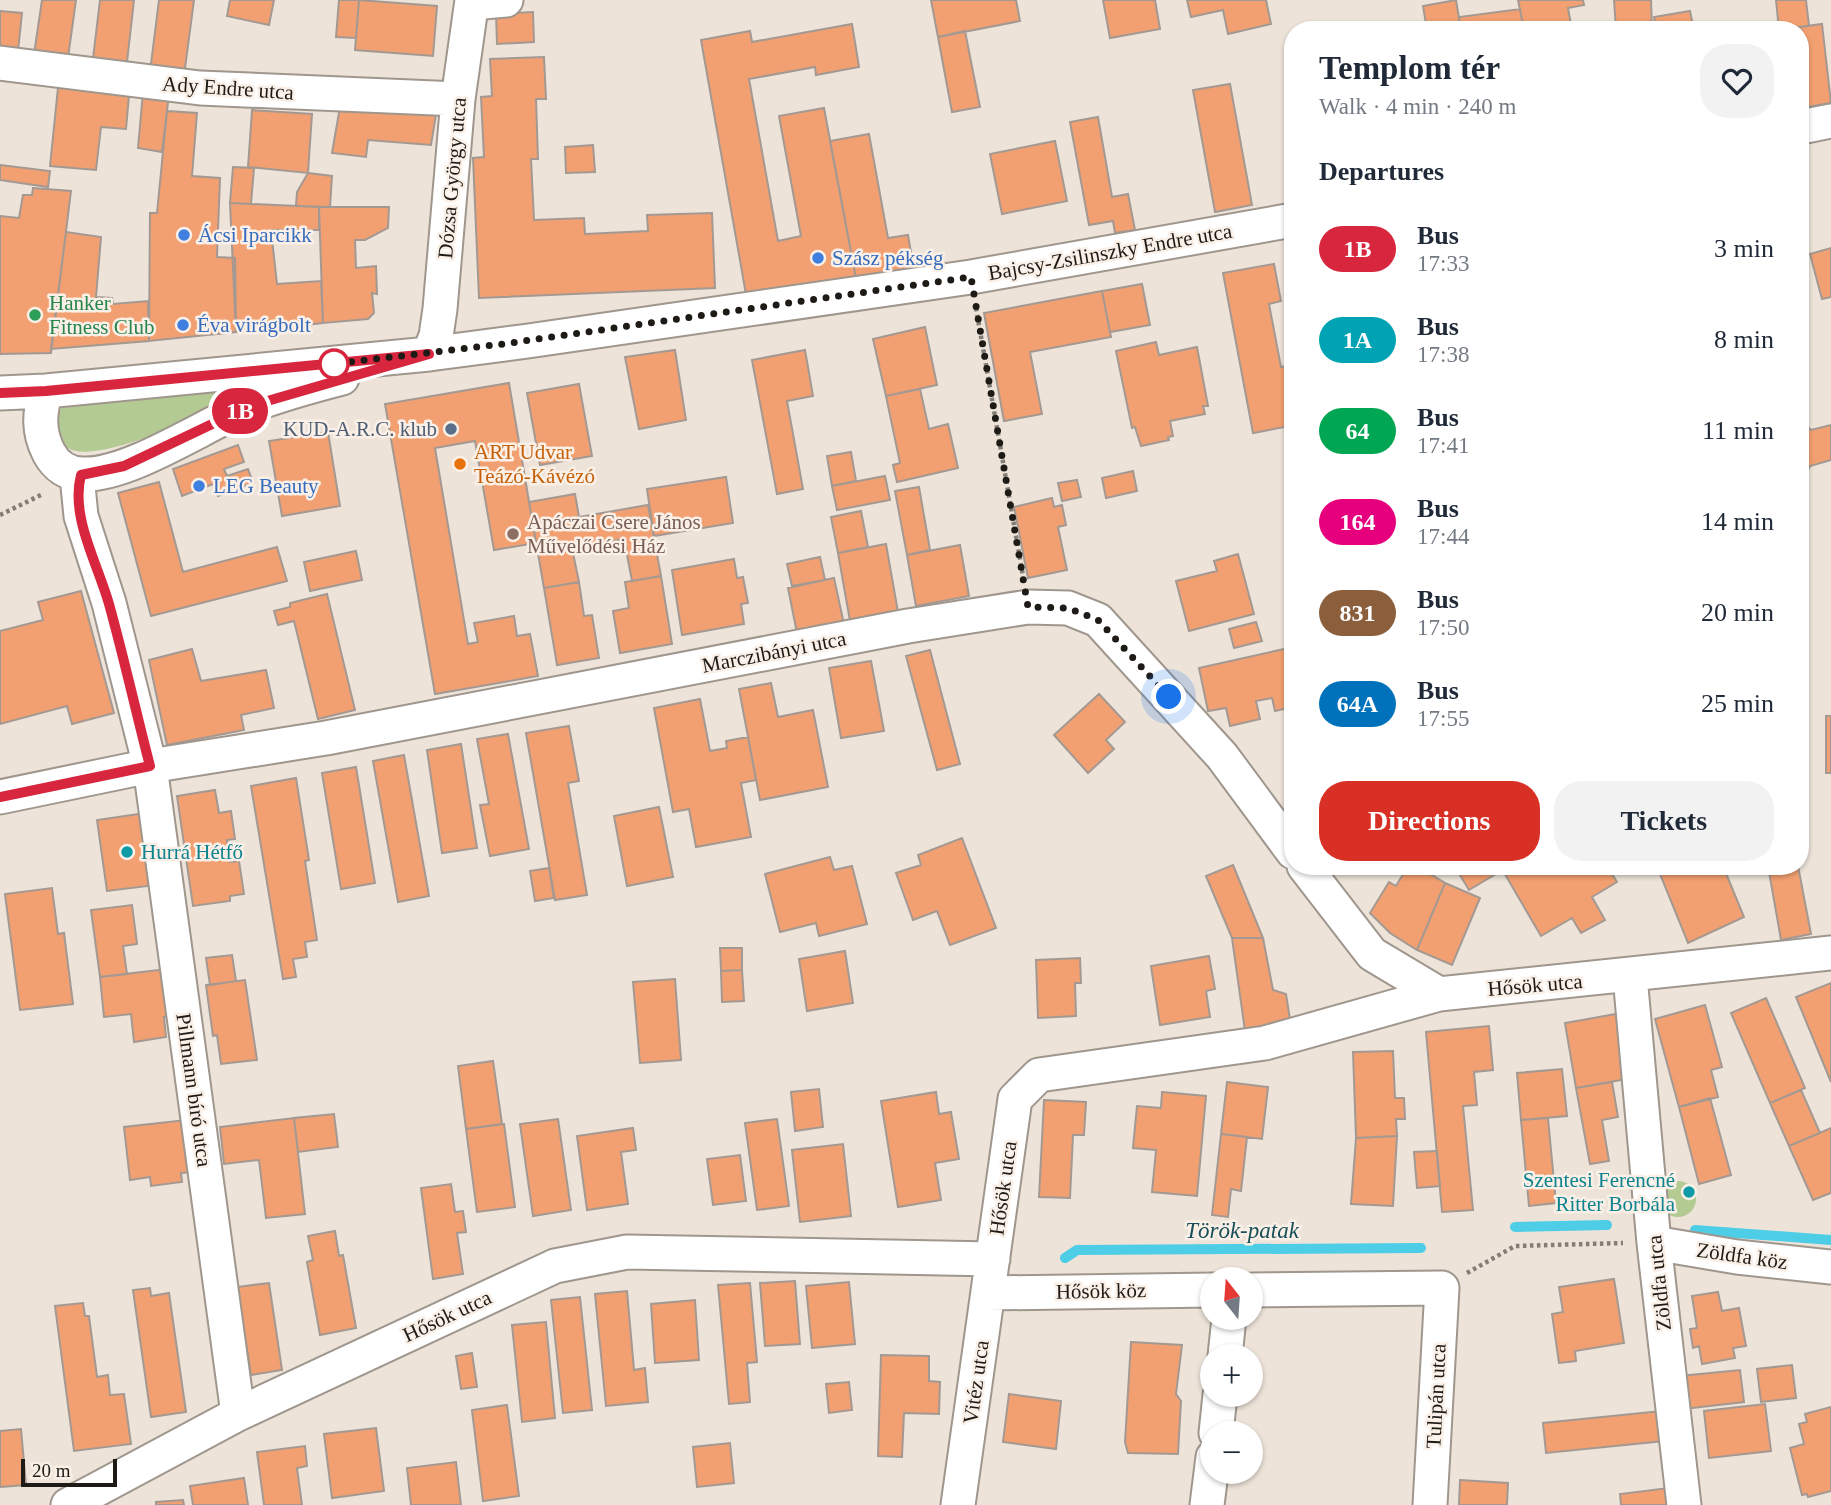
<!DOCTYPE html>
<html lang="en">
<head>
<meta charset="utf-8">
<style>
  :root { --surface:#fff; --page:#f2f2f3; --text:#1f2937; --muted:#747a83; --accent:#d93025 }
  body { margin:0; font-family:Georgia,serif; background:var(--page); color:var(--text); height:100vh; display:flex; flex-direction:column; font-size:26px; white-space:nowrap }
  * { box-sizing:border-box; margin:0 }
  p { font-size:23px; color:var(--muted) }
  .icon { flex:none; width:38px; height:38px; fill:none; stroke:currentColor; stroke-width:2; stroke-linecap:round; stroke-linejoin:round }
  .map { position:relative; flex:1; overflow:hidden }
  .sheet { position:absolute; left:1284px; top:21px; width:525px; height:854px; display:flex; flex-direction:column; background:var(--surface); border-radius:28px; box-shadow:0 2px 5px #0004 }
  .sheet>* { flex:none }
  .badge { padding:0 14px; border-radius:23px; font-size:24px; line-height:46px }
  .needle { width:46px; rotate:343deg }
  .buttons { position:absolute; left:1200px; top:1267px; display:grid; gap:14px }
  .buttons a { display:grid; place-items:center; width:63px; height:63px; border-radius:50%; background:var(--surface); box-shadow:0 2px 5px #0004; font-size:35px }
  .scale { position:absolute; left:21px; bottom:18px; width:96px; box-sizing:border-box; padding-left:7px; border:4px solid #1e1b17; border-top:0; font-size:19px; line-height:24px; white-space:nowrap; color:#1e1b17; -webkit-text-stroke:5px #faf0e7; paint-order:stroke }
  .you { position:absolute; width:35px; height:35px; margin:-18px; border:5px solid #fff; border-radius:50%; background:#1a73e8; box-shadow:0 0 0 10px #1a73e833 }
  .map>.badge { position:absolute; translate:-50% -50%; box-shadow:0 0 0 4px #fff }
  h2 { padding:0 35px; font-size:26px; line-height:63px }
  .round { display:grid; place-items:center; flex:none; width:74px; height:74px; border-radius:28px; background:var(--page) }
  .overview { display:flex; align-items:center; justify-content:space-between; height:119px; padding:0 35px }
  h1 { font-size:33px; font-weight:700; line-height:52px }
  .button { display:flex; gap:14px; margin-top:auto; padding:14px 35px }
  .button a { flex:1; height:80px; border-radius:28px; background:var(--accent); color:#fff; font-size:28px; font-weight:700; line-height:80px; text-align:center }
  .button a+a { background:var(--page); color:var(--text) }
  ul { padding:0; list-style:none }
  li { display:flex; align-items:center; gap:21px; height:91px; padding:0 35px }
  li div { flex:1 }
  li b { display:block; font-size:26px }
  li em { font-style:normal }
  li .badge { min-width:77px; font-weight:700; text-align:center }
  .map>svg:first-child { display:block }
  .green { fill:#b3ca93 }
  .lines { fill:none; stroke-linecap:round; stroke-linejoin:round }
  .stream { stroke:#4dcee6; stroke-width:10 }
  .building { fill:#f2a071; stroke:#a49992; stroke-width:2 }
  .street-casing { stroke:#9f968d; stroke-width:37 }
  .path { stroke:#837d76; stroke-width:4.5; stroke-dasharray:3.5 3.5; stroke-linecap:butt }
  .street { stroke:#fff; stroke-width:33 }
  .line-casing { stroke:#fff; stroke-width:16 }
  .line { stroke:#d7263d; stroke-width:10 }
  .walk { stroke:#1e1b17; stroke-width:7; stroke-dasharray:0 12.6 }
  .shop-dot { fill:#3f7fe0; stroke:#faf0e7; stroke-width:2.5 }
  .leisure-dot { fill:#2e9e5b; stroke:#faf0e7; stroke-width:2.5 }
  .stop-dot { fill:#fff; stroke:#d7263d; stroke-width:3.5 }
  .service-dot { fill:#5c6f8a; stroke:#faf0e7; stroke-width:2.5 }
  .food-dot { fill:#e8710a; stroke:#faf0e7; stroke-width:2.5 }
  .education-dot { fill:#8d6e63; stroke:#faf0e7; stroke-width:2.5 }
  .culture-dot { fill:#0f9aa8; stroke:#faf0e7; stroke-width:2.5 }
  .labels { text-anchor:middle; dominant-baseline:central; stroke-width:5; stroke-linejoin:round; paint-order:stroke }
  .street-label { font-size:21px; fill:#1e1b17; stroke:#faf0e7 }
  .shop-label { font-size:21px; fill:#366cbe; stroke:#faf0e7; text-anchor:start }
  .leisure-label { font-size:21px; fill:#27864d; stroke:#faf0e7; text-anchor:start }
  .service-label { font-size:21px; fill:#4e5e75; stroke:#faf0e7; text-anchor:end }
  .food-label { font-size:21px; fill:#c56008; stroke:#faf0e7; text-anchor:start }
  .education-label { font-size:21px; fill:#785e54; stroke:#faf0e7; text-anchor:start }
  .culture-label { font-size:21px; fill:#0d838f; stroke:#faf0e7; text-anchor:start }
  .water-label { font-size:23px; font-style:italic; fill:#184f59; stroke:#faf0e7 }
</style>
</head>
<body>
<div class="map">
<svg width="1831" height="1505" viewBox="0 0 1831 1505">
  <rect width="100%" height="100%" fill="#ede3d9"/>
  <path class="green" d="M219,384L223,408C193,419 93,465 68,448C57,440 57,424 57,413L70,396Z
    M1660 1199a18 18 0 1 1 36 0a18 18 0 1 1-36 0Z"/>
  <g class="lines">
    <path class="stream" d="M1515,1227L1607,1225
      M1695,1230L1831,1240
      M1065,1258L1077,1250L1421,1248"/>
  </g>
  <path class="building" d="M42,0H76L67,65L33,61Z
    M100,0H134L126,71L92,67Z
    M159,0H194L184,76L150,72Z
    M230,0H274L269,25L227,16Z
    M339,0H359L356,38L336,37Z
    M359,0L437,6L433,56L355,50Z
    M931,0H1016L1020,21L938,37Z
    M1103,0H1155L1160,29L1110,38Z
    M1187,0H1266L1271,24L1228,34L1223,10L1191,17Z
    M1456,0L1461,30H1427L1423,6Z
    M1518,0H1583L1584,5L1568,8L1572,30H1545V27L1524,30Z
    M1614,0H1651L1652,29L1616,30Z
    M1776,0H1806L1809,26L1779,30Z
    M1520,9L1524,30H1461L1459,17Z
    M0,11L22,13L17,61L0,59Z
    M1690,11L1694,30H1656L1654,17Z
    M533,12L534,42L497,44L496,14Z
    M852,24L859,67L816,75L815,67L749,79L778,241L801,236L779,116L824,108L857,284L747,300L701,40L750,31L752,42Z
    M1822,24L1831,103L1801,108V30H1778Z
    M965,31L980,107L952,112L938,37Z
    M544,57L546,99H536L538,159H531L534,220L584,218L585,234L648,231L647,215L712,213L715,288L479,298L473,158L484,157L481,97L492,96L490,59Z
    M59,78L130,84L126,129L101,127L96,170L50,166Z
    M1230,84L1252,205L1215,212L1193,90Z
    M143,92L169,94L162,152L138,148Z
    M341,101L437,108L431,145L368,140L366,157L332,153Z
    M252,110L312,114L308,173L248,167Z
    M167,111L197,113L192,176L220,178L217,257L235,258L236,332L149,341L150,213H157Z
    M1098,117L1112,197L1128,194L1135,230L1115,233L1113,221L1089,225L1070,122Z
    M869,134L888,238L908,235L914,270L857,284L830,141Z
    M1055,141L1067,201L1002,214L990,154Z
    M593,145L595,172L566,173L565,147Z
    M0,165L50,171L48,187L0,180Z
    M233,167L254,168L251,204L230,203Z
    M308,173L332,176L330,207L296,206L297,192Z
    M33,188L71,191L51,353L0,354V216L19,218L23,195H32Z
    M230,203L319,207V230H271L277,284L321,281L323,323L236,332Z
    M319,207H389L388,228L365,240H355L356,268L376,266L377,294L372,293L374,313L368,319L323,323Z
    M66,232L101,237L96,297L112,298L113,304L148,301L149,341L51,349Z
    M1831,248V297L1822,299L1810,254Z
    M1274,264L1281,301L1269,304L1281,367L1293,365V408L1287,410L1290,426L1253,433L1223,273Z
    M1142,284L1150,325L1110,332L1102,291Z
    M1102,291L1111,337L1030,352L1042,414L1004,421L984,313Z
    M925,327L937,385L886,396L873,339Z
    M1156,342L1159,355L1197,347L1208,406H1203L1205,414L1170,421L1173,436L1168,437L1169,440L1141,446L1135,427L1132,428L1116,351Z
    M675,350L686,420L639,429L625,357Z
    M805,350L813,396L787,401L803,489L777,494L752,360Z
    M509,383L536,543L494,550L475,441L435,448L468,644L478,642L474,623L514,616L517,636L530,634L538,676L435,694L385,404Z
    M579,384L592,456L540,465L527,393Z
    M920,389L929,429L948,424L958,468L897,482L893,465L900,463L886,396Z
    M1801,421L1811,430L1831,425V460L1810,466L1801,483Z
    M328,432L340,506L282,516L269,441Z
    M238,445L244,462L224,469L227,476L248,469L253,483L218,496L213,484L182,496L173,469Z
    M851,452L856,481L832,486L827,456Z
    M1133,471L1137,491L1106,498L1102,478Z
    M885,476L890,500L837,510L832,486Z
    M726,477L733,523L654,536L647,489Z
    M1077,480L1081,497L1062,501L1058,483Z
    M159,482L183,572L277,547L287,581L151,616L118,493Z
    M919,487L930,550L907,555L895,491Z
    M575,494L579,517L533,525L529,502Z
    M1052,498L1054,507L1062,505L1066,525L1058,527L1067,570L1028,578L1014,507Z
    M648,505L661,576L632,581L624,539L572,548L579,582L544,588L533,525Z
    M861,511L868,547L838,553L831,517Z
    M886,544L898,612L850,621L838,553Z
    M960,545L969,596L916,606L907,555Z
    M356,551L362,580L310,591L304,562Z
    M1238,554L1254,614L1189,631L1176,581L1217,571L1214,561Z
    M820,557L825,580L792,586L787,564Z
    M734,559L737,578L743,577L748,603L741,604L744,624L682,635L672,570Z
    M661,576L672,644L620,653L613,611L629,608L625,582Z
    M834,578L845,629L798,638L788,588Z
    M579,582L584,616L592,615L599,658L557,665L544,588Z
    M81,591L114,713L72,724L67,706L0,724V631L43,620L38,602Z
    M327,594L355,710L318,719L294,621L278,625L274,611L290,607V603Z
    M1256,622L1262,641L1234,648L1229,629Z
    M1293,647V693L1289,694L1292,707L1275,711L1272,698L1256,701L1260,719L1230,726L1226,708L1208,711L1199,668Z
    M192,649L201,681L266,670L274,708L241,715L244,730L167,745L149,660Z
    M930,650L960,764L937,770L906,656Z
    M871,661L884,731L841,738L829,668Z
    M771,683L778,717L813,710L828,787L760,800L739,689Z
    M1099,694L1125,722L1106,740L1114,749L1088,773L1054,735Z
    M700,699L710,751L727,748L726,741L748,737L756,780L741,783L751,837L696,847L689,809L673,812L654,708Z
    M1826,716H1831V773H1826Z
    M569,726L579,781L568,783L587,895L555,900L526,733Z
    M508,734L529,849L490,856L480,805L489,804L477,739Z
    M461,744L477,848L442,853L427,750Z
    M404,755L429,896L398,902L373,761Z
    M356,767L375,883L341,889L322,773Z
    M296,778L309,860L305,861L317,940L305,942L307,957L293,959L296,977L283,979L251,786Z
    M215,790L219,813L231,811L235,839L227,840L230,862L239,861L244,894L230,896V901L193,906L177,796Z
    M659,807L673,877L627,886L614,816Z
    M146,813L156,885L107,891L97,820Z
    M962,838L996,928L950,945L937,911L913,920L896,873L921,865L918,855Z
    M830,857L834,870L852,866L867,924L819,936L816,923L780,932L765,874Z
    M1233,865L1263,938H1232L1206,876Z
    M1408,866H1417L1445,883L1417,950L1390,933L1370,913L1389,882L1396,886Z
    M1498,866L1501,871L1469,890L1455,867Z
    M1512,866H1607L1617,882L1592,897L1605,920L1581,933L1572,918L1541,936L1503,871Z
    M1664,866H1723L1744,917L1688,943L1658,869Z
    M1768,866H1798L1811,934L1781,940Z
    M549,868L554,898L535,901L530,871Z
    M1445,883L1480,898L1452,965L1417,950Z
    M52,888L58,934L64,933L73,1004L20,1010L5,894Z
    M132,905L137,944L123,946L127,974L100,977L91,910Z
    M1232,938H1263L1273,990L1286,994L1292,1032L1246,1038Z
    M720,948H742V970L721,971Z
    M845,951L853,1003L807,1011L799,959Z
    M232,955L236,981L210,985L206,958Z
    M1209,956L1215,989L1206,991L1210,1017L1160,1025L1151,966Z
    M1080,958L1081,983H1075L1076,1016L1038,1018L1036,960Z
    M167,969L173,1016L164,1017L166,1037L134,1042L131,1014L104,1017L100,977Z
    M742,970L744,1001L722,1002L721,971Z
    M675,979L681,1060L640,1063L633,982Z
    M245,980L257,1060L221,1064L217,1035L213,1036L206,985Z
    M1831,983V1082L1796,997Z
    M1766,998L1805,1088L1770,1103L1731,1013Z
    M1705,1005L1722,1067L1711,1070L1718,1097L1679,1107L1655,1019Z
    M1616,1014L1627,1079L1576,1088L1565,1023Z
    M1489,1026L1493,1070L1474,1072L1477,1105L1463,1106L1473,1210L1442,1212L1426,1032Z
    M1393,1051L1395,1098H1404L1405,1119H1396L1397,1136L1356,1138L1353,1052Z
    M493,1061L502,1124L466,1129L458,1066Z
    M1562,1069L1567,1116L1521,1120L1517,1073Z
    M1227,1082L1268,1087L1262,1139L1221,1134Z
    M1612,1082L1618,1117L1602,1120L1609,1161L1590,1164L1576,1088Z
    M819,1089L823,1127L795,1131L791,1092Z
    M1801,1090L1820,1133L1789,1146L1770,1103Z
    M936,1092L939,1114L951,1112L959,1159L935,1163L941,1200L898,1207L881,1101Z
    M1162,1092L1206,1096L1197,1196L1152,1192L1156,1150L1133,1148L1137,1106L1161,1108Z
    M1710,1098L1731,1175L1699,1184L1679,1107Z
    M1044,1100L1086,1102L1084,1135H1073L1070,1198L1039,1197Z
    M334,1114L338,1147L298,1152L294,1118Z
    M294,1118L305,1214L266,1218L259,1160L224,1164L220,1127Z
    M1548,1118L1556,1203L1529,1206L1521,1120Z
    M558,1119L571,1210L533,1216L520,1124Z
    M777,1119L789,1206L757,1210L745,1123Z
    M186,1120L193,1172L181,1173L182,1182L151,1186L150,1177L130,1180L124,1127Z
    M504,1124L515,1207L477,1212L466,1129Z
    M633,1128L636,1150L621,1152L628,1204L587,1210L577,1136Z
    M1831,1128V1193L1813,1200L1789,1146Z
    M1221,1134L1247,1137L1241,1191L1231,1189L1228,1217L1212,1215Z
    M1397,1136L1393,1206L1351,1204L1356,1138Z
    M843,1144L851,1216L800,1222L792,1150Z
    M1437,1151L1440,1186L1417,1188L1414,1152Z
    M740,1155L746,1201L713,1205L707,1159Z
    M451,1184L455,1212L463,1211L466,1232L457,1233L463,1274L433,1279L421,1188Z
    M335,1231L339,1256L343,1255L356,1328L320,1335L307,1262L313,1260L308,1236Z
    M1614,1279L1624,1343L1575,1351L1576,1361L1559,1363L1552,1314L1563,1312L1559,1287Z
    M795,1281L800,1344L765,1346L760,1283Z
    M849,1282L855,1344L812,1348L806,1286Z
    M269,1283L282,1370L251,1375L237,1287Z
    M750,1283L757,1362L747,1363L750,1402L729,1404L718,1285Z
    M150,1288L151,1296L169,1293L186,1412L151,1417L133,1290Z
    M627,1291L634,1370L645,1368L648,1402L606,1406L595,1294Z
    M1718,1292L1722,1311L1739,1308L1746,1346L1733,1348L1735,1358L1702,1364L1699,1346L1693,1348L1690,1329L1697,1328L1692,1296Z
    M580,1297L592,1410L563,1413L551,1300Z
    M695,1300L699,1360L655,1363L651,1304Z
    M83,1303L85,1316H89L97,1377L108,1375L110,1395L124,1394L131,1444L74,1451L55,1306Z
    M546,1322L555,1418L522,1422L512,1325Z
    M1131,1342L1182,1345L1176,1394L1181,1401L1178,1454L1128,1453L1125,1442Z
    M472,1353L477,1387L461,1389L456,1356Z
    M881,1355L929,1356V1381L940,1382L939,1414L904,1413L902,1457L878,1456Z
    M1792,1365L1796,1398L1761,1402L1757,1369Z
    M1740,1370L1744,1402L1684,1409L1680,1376Z
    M849,1382L852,1410L829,1413L826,1384Z
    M1009,1394L1061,1401L1056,1449L1003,1442Z
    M1765,1404L1771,1451L1709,1458L1704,1411Z
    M507,1405L519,1496L483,1501L472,1410Z
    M1831,1407V1491L1808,1497L1807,1494L1802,1495L1790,1448L1804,1444L1799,1424L1807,1422L1805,1414Z
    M1661,1411L1664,1441L1546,1453L1543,1423Z
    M376,1428L384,1491L332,1498L324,1434Z
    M21,1429L26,1485L0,1487V1431Z
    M730,1443L734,1483L697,1487L693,1447Z
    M305,1446L307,1466L297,1468L302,1505H264L257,1452Z
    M456,1462L461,1505H411L407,1468Z
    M244,1478L248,1505H193L190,1486Z
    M1460,1480L1508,1483L1507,1505H1459Z
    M1676,1487L1678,1505H1621L1620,1494Z
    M183,1500L184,1505H156V1502Z"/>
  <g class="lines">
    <g class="street-casing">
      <path id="street" d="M472,3L506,0
        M0,63L200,88L458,99
        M1801,127L1831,121
        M429,354L436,336L440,309L458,99L472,0
        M46,391C39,413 38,432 49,453C56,466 67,474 83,474C129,476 205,424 250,406C279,395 311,386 342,378
        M0,393L46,391L429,354L528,341L971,277L1293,220
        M81,475L78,486L81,516L109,603L150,766L238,1414
        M0,797L150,766L326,738L908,626L1028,607L1068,608L1098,620L1222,756L1293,852
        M1304,866L1372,954L1439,994
        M1630,976L1654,1243L1684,1505
        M1654,1243L1737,1257L1831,1267
        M1251,1290L1442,1288L1430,1505
        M989,1293L1213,1290
        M1225,1356L1229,1318
        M1216,1433L1220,1395
        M68,1505L238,1414L555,1266L627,1252L993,1259
        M958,1505L1015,1099L1039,1075L1265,1043L1439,994L1831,953
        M1207,1505L1213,1457"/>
    </g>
    <path class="path" d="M976,308L1023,576
      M0,515L43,494
      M1467,1273L1515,1246L1623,1243"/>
    <use href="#street" class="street"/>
  </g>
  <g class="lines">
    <g class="line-casing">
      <path id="line" d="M0,393L46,391L429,354L250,406L124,466L81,475C70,517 98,564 109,604C124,658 136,712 150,766L0,797"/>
    </g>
    <use href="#line" class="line"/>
    <path class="walk" d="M334,364L324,365L503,344L971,277L1028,607L1068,608L1098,620L1169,697"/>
  </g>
  <g class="shop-dot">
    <circle cx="184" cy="235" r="7"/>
    <circle cx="818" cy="258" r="7"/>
    <circle cx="183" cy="325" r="7"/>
    <circle cx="199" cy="486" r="7"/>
  </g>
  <circle class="leisure-dot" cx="35" cy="315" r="7"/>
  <circle class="stop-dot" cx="334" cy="364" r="14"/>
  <circle class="service-dot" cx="451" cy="429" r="7"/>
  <circle class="food-dot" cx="460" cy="464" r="7"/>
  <circle class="education-dot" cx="513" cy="534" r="7"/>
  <g class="culture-dot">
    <circle cx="127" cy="852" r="7"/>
    <circle cx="1689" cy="1192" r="7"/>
  </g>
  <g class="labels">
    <g class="street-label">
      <text transform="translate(228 88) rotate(4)">Ady Endre utca</text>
      <text transform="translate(452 178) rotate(-85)">Dózsa György utca</text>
      <text transform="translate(1110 252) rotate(-10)">Bajcsy-Zsilinszky Endre utca</text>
      <text transform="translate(774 652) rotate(-11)">Marczibányi utca</text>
      <text transform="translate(1535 985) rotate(-5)">Hősök utca</text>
      <text transform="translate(194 1090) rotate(82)">Pillmann bíró utca</text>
      <text transform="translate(1003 1188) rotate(-82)">Hősök utca</text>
      <text transform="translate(1742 1256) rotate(8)">Zöldfa köz</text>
      <text transform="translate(1659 1283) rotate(-96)">Zöldfa utca</text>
      <text transform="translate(1101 1291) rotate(-1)">Hősök köz</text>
      <text transform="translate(447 1316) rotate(-25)">Hősök utca</text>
      <text transform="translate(976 1382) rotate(-82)">Vitéz utca</text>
      <text transform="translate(1436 1396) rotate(-87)">Tulipán utca</text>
    </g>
    <g class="shop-label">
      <text x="198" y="235">Ácsi Iparcikk</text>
      <text x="832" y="258">Szász pékség</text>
      <text x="197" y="325">Éva virágbolt</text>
      <text x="213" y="486">LEG Beauty</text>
    </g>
    <g class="leisure-label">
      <text x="49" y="303">Hanker<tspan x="49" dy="24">Fitness Club</tspan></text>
    </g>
    <g class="service-label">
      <text x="437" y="429">KUD-A.R.C. klub</text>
    </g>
    <g class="food-label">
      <text x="474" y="452">ART Udvar<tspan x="474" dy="24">Teázó-Kávézó</tspan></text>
    </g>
    <g class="education-label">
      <text x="527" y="522">Apáczai Csere János<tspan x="527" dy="24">Művelődési Ház</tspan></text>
    </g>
    <g class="culture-label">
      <text x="141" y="852">Hurrá Hétfő</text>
      <text x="1675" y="1180" text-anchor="end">Szentesi Ferencné<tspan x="1675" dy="24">Ritter Borbála</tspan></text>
    </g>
    <g class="water-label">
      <text x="1242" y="1230">Török-patak</text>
    </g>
  </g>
</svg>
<div class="buttons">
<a><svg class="needle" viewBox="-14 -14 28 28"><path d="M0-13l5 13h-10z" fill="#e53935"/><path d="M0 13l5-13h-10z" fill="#747a83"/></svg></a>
<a>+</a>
<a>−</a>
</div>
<div class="scale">20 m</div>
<div class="you" style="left:1169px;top:697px"></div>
<b class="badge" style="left:240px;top:411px;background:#d7263d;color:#fff">1B</b>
<section class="sheet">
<div class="overview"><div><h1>Templom tér</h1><p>Walk · 4 min · 240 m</p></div><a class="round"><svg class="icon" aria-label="heart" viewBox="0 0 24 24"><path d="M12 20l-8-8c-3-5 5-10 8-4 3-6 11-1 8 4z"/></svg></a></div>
<h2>Departures</h2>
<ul>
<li><span class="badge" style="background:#d7263d;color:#fff">1B</span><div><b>Bus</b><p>17:33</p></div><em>3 min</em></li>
<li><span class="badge" style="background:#00a3b4;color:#fff">1A</span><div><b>Bus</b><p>17:38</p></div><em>8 min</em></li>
<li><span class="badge" style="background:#00a651;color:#fff">64</span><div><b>Bus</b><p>17:41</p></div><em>11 min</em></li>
<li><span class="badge" style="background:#e6007e;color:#fff">164</span><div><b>Bus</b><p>17:44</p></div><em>14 min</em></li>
<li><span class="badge" style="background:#8b5e3c;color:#fff">831</span><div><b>Bus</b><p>17:50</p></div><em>20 min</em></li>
<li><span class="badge" style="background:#0072bc;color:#fff">64A</span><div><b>Bus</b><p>17:55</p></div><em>25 min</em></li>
</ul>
<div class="button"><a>Directions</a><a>Tickets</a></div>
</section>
</div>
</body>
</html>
